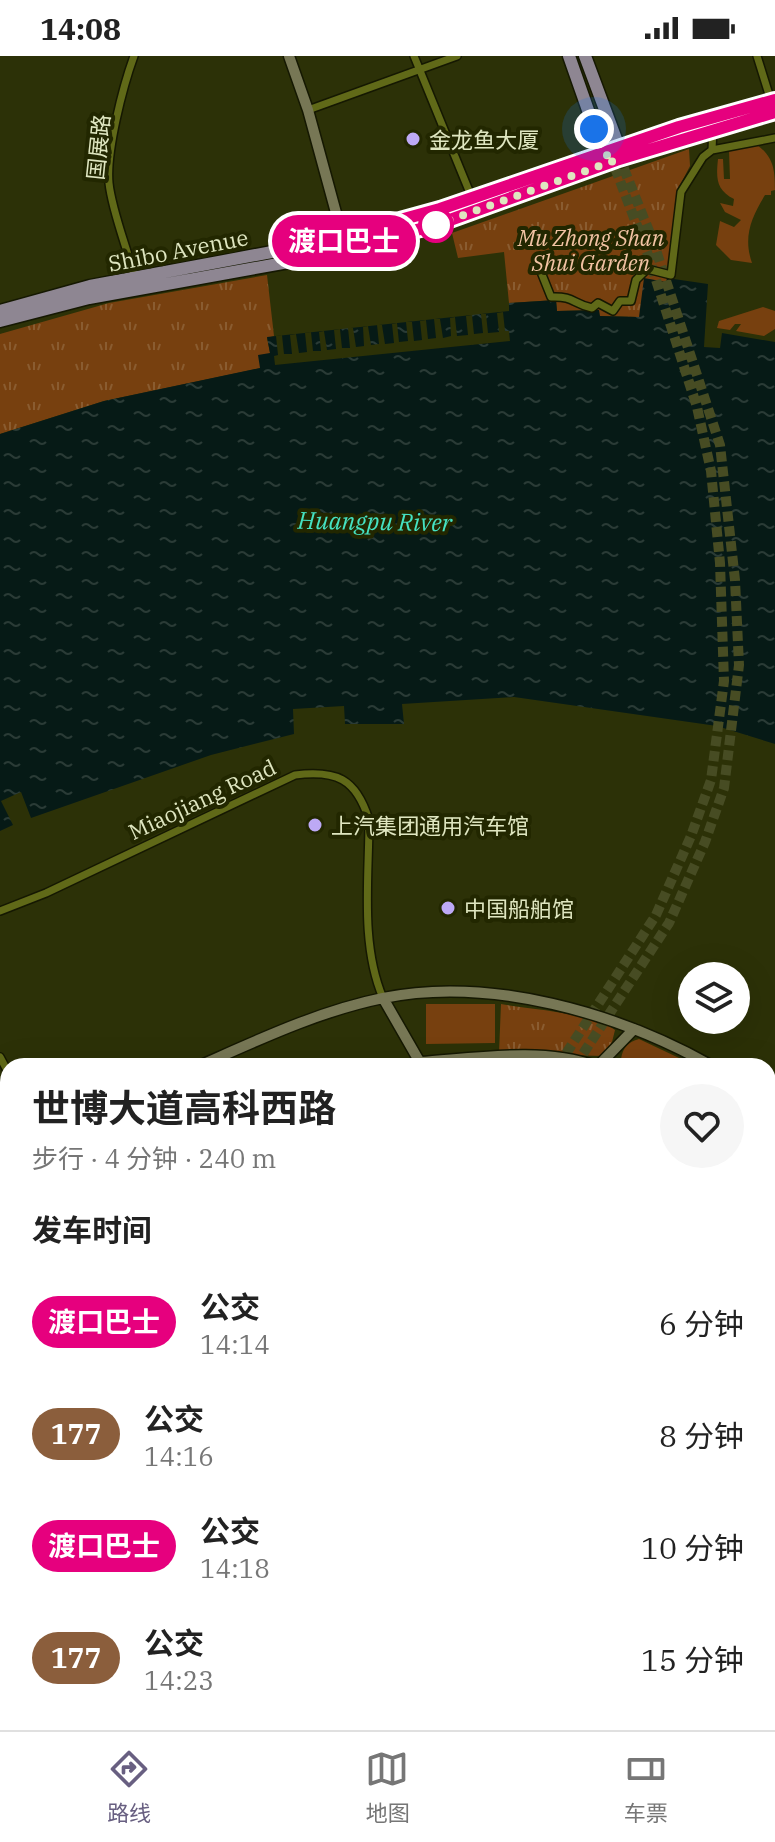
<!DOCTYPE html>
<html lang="zh">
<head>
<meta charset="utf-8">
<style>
  :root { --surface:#fff; --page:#f6f6f6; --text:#222; --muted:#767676; --line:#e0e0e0; --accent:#685f81 }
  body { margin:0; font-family:"IBM Plex Serif","Noto Sans SC",serif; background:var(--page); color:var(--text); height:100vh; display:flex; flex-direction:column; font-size:30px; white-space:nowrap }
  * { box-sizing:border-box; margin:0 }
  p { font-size:26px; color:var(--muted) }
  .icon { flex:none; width:44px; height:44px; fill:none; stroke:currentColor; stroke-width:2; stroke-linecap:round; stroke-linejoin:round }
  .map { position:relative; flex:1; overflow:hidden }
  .details { position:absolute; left:0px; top:1002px; width:776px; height:672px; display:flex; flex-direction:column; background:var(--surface); border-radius:24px 24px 0 0; box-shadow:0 8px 32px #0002 }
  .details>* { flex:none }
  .badge { padding:0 16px; border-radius:26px; font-size:28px; line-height:52px }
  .tools { position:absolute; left:678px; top:906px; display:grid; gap:16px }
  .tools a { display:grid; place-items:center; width:72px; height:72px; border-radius:50%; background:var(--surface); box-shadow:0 8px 32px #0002; font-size:40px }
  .you { position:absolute; width:40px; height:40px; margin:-20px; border:6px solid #fff; border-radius:50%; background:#1a73e8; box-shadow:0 0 0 12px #1a73e833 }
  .map>.badge { position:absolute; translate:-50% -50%; box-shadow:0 0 0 4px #fff }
  h2 { padding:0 32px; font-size:30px; line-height:72px }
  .round { display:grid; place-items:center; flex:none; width:84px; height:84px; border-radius:42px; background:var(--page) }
  .overview { display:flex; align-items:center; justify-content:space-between; height:136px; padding:0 32px }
  h1 { font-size:38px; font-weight:700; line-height:60px }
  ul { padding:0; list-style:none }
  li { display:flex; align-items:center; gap:24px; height:112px; padding:0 32px }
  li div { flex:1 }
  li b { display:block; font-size:30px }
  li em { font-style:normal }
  li .badge { min-width:88px; font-weight:700; text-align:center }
  .status { display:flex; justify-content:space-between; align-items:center; height:56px; padding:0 40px; background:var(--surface); direction:ltr }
  .status svg { height:22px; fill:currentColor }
  .tabs { display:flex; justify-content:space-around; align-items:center; height:112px; border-top:2px solid var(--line); background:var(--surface); font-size:22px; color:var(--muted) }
  .tabs a { display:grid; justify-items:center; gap:4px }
  .tabs .current { color:var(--accent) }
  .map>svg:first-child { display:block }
  .grass { fill:#77400f }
  .park { fill:url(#park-tufts) }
  .water { fill:url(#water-ripples) }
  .pier { fill:#2c3107 }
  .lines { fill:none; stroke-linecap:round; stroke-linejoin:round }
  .secondary-tunnel { stroke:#474c23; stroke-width:10; stroke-dasharray:10 5; stroke-linecap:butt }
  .street-casing { stroke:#151802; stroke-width:10 }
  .secondary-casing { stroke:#151802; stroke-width:13 }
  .primary-casing { stroke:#151802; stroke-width:15 }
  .highway-casing { stroke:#151802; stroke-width:17 }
  .street { stroke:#606918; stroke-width:7 }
  .secondary { stroke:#775; stroke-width:10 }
  .primary { stroke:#8e8692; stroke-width:12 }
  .highway { stroke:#ac99e3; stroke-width:14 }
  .line-casing { stroke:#fff; stroke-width:18 }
  .line { stroke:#e6007e; stroke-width:12 }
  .walk { stroke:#dfe6c0; stroke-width:8; stroke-dasharray:0 14.4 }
  .poi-dot { fill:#bda9f5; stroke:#222700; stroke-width:3 }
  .stop-dot { fill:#fff; stroke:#e6007e; stroke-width:4 }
  .labels { text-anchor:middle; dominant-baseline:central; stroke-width:8; stroke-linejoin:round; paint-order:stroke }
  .poi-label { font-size:22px; fill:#dfe6c0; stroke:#222700; text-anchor:start }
  .street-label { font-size:22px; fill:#dfe6c0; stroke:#222700 }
  .park-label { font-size:22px; font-style:italic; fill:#f2c3a3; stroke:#222700 }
  .water-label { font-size:24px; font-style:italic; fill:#45e2c2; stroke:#222700 }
</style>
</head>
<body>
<div class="status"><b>14:08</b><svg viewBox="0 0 49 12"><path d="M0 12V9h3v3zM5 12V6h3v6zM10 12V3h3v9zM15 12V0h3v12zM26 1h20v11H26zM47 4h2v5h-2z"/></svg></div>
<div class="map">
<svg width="775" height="1674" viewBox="0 0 775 1674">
  <defs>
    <pattern id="park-tufts" width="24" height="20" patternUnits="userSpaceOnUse" patternTransform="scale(2)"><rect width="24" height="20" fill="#77400f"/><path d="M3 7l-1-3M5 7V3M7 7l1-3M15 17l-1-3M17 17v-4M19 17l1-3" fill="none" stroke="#8a5c30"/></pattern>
    <pattern id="water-ripples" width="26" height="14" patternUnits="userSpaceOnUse" patternTransform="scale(2)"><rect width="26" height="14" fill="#061a16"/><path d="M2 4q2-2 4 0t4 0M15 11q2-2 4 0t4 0" fill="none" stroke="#2a3b36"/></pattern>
  </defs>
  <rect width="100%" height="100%" fill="#2c3107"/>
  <path class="grass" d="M757,89C774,101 775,115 775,134L771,135V139H765C751,162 743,181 752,207L731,204L716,189L720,165L734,171L741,164L725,156L720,147L733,150L734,143C716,134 716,122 718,103H723L724,123H730L729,94Z
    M763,251L775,255V273L764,280L736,275L741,268H735L730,274L717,272L719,265Z
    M426,948H495V987L426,988Z
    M639,983L696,1010H637L621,1003C623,991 628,986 639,983Z"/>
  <path class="park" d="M689,93L690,110L678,133L667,226L639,261L599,260V254L557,255L556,244L509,247L504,196L458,202L452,177Z
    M267,219L274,280L267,282L270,297L261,312L104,345L0,378V278L109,247Z
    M501,948C529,953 593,957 615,974L612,986L602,1000L499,997Z"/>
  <path class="water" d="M644,222L666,226L667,222L708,228L704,291L720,292L722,277L775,286V688L717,670L514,641L402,648L404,668H345L344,650L293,653L294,678L211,699L31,762L21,736L1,745L13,769L0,775V378L104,345L260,312L258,299L270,297L267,281L509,255V247L556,244L557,255L599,254L600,260L639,261Z"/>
  <path class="pier" d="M503,256L505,275H509L510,285L275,309L274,300L278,299L276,280L282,279L284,298H292L290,279L296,278L299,297L307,296L305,277L311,276L313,295H321L319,276L324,275L327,294L336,293L334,274L340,273L342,292H350L348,272H353L356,291L364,290L363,271L368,270L371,289L379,288L377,269H382L385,288L394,287L392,268L397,267L399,286L408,285L406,266H412L414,285L422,284L420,265L426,264L428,283L436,282L434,263H440L443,282L451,280L450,262L455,261L457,280L468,279L466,260L472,259L474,278L483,277L481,258H486L488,277L499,276L497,257Z"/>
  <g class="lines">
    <path class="secondary-tunnel" d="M558,1010L656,859L691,780L711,724L724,625L720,507L711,415L697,351L647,196L598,67
      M575,1010L669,867L705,786L724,732L739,609L735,524L720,389L653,185L618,98"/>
    <g class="street-casing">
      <path id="street" d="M134,0C123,30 106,96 109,127C112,156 128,194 135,223
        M414,0L472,142
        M757,0L771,45
        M308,54L457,0
        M712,94L713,72
        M541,216L551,241C575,240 572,248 592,252L598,247L613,255L620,245H631L636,224L647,213L671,219L681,136L703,101L712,94L775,82
        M0,855L46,837L295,719C336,714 356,722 369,764C369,822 360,888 383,942
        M0,1001L8,1016
        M768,1210L775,1213
        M0,1284L8,1279
        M0,1654L8,1652
        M106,1666L129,1674
        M174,1666L175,1674
        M684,1666L694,1674
        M471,1674L487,1666"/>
    </g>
    <g class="secondary-casing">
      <path id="secondary" d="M289,0L308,54L344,186
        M383,942L422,1010
        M199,1010C258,984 319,955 383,942C490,920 618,957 712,1010
        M410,1010L420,1006C477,1002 542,991 596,1010
        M598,1010L634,973
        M768,1046L775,1050
        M768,1090L775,1096
        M0,1139L8,1131
        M0,1181L8,1175
        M768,1616L775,1603
        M366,1674L368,1666
        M383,1674L384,1666
        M737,1674L741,1666"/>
    </g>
    <g class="primary-casing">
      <path id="primary" d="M569,0L603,97L609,100
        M585,0L619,91L617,98
        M0,255L90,230L304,190L440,153L709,61L775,44
        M0,265L89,242L311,202L436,169L616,104L713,72L775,56
        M0,1503L8,1502
        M768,1524L775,1525
        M0,1534L8,1533"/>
    </g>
    <g class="highway-casing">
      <path id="highway" d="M0,1517L8,1516
        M768,1544L775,1545"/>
    </g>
    <use href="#street" class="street"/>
    <use href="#secondary" class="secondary"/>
    <use href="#primary" class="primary"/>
    <use href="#highway" class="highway"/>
  </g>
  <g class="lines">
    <g class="line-casing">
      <path id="line" d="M775,44L679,71L440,153L342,180L346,192L436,169L616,104L775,56"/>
    </g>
    <use href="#line" class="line"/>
    <path class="walk" d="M436,169L616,104L603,97L594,73"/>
  </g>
  <g class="poi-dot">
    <circle cx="413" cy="83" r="8"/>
    <circle cx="315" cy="769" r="8"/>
    <circle cx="448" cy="852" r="8"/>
  </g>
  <circle class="stop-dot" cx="436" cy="169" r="16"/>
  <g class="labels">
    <g class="poi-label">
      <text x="429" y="83">金龙鱼大厦</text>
      <text x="331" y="769">上汽集团通用汽车馆</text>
      <text x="464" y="852">中国船舶馆</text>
    </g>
    <g class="street-label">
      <text transform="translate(98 91) rotate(-84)">国展路</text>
      <text transform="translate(178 194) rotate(-11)">Shibo Avenue</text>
      <text transform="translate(202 743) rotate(-25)">Miaojiang Road</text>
    </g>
    <g class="park-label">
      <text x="591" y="181">Mu Zhong Shan<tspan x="591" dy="25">Shui Garden</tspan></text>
    </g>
    <g class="water-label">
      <text transform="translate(375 465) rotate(1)">Huangpu River</text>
    </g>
  </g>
</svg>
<div class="tools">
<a><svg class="icon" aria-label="layers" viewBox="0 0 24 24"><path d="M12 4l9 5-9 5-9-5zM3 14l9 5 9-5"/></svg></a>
</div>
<div class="you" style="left:594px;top:73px"></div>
<b class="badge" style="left:344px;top:185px;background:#e6007e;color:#fff">渡口巴士</b>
<section class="details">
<div class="overview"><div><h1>世博大道高科西路</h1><p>步行 · 4 分钟 · 240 m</p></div><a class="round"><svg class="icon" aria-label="heart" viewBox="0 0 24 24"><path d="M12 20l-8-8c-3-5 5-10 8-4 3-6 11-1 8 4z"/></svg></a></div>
<h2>发车时间</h2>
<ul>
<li><span class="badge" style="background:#e6007e;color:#fff">渡口巴士</span><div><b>公交</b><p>14:14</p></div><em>6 分钟</em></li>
<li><span class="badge" style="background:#8b5e3c;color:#fff">177</span><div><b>公交</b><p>14:16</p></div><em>8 分钟</em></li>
<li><span class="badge" style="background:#e6007e;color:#fff">渡口巴士</span><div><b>公交</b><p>14:18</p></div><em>10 分钟</em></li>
<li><span class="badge" style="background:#8b5e3c;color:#fff">177</span><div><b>公交</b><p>14:23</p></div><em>15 分钟</em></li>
</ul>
</section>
</div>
<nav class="tabs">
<a class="current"><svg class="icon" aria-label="directions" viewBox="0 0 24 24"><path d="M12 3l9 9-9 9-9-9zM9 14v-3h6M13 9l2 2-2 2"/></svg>路线</a>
<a><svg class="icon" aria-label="map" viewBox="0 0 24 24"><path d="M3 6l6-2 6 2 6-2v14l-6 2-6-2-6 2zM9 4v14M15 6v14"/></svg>地图</a>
<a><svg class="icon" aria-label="tickets" viewBox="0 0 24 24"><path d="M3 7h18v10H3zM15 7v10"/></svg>车票</a>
</nav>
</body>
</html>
